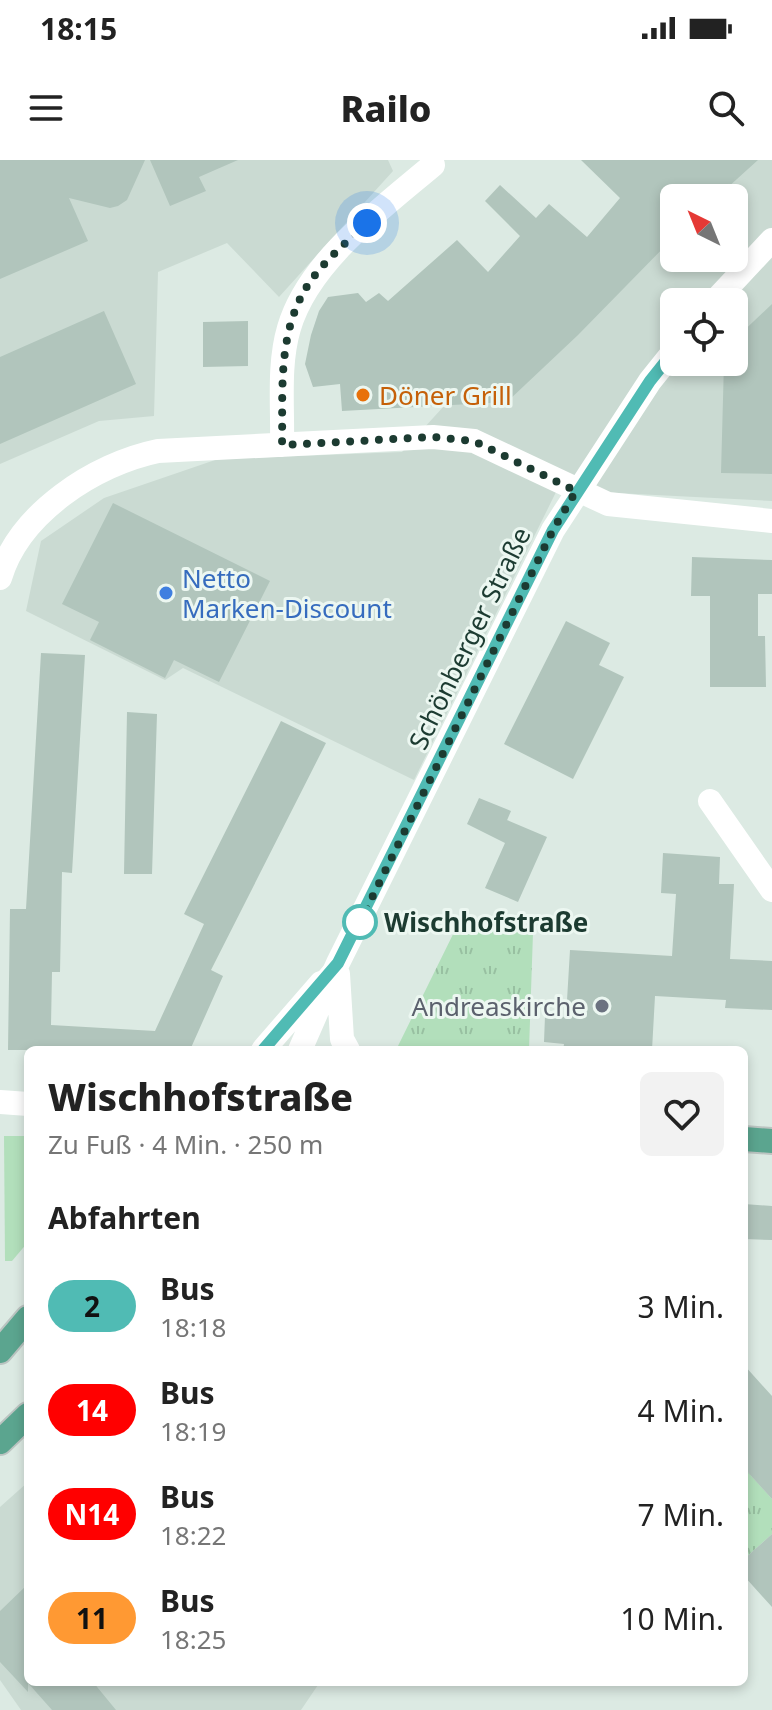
<!DOCTYPE html>
<html lang="de">
<head>
<meta charset="utf-8">
<style>
  :root { --surface:#fff; --page:#f2f2f2; --text:#222; --muted:#767676 }
  body { margin:0; font-family:"Noto Sans",sans-serif; background:var(--page); color:var(--text); height:100vh; display:flex; flex-direction:column; font-size:30px; white-space:nowrap }
  * { box-sizing:border-box; margin:0 }
  p { font-size:26px; color:var(--muted) }
  .icon { flex:none; width:44px; height:44px; fill:none; stroke:currentColor; stroke-width:2; stroke-linecap:round; stroke-linejoin:round }
  .map { position:relative; flex:1; overflow:hidden }
  .side { position:absolute; left:24px; top:886px; width:724px; height:640px; display:flex; flex-direction:column; background:var(--surface); border-radius:12px; box-shadow:0 4px 12px #0003 }
  .side>* { flex:none }
  .badge { padding:0 16px; border-radius:26px; font-size:28px; line-height:52px }
  .needle { width:52px; rotate:317deg }
  .controls { position:absolute; left:660px; top:24px; display:grid; gap:16px }
  .controls a { display:grid; place-items:center; width:88px; height:88px; border-radius:12px; background:var(--surface); box-shadow:0 4px 12px #0003; font-size:40px }
  .you { position:absolute; width:40px; height:40px; margin:-20px; border:6px solid #fff; border-radius:50%; background:#1a73e8; box-shadow:0 0 0 12px #1a73e833 }
  .map>.badge { position:absolute; translate:-50% -50%; box-shadow:0 0 0 4px #fff }
  h2 { padding:0 24px; font-size:30px; line-height:72px }
  .round { display:grid; place-items:center; flex:none; width:84px; height:84px; border-radius:12px; background:var(--page) }
  .head { display:flex; align-items:center; justify-content:space-between; height:136px; padding:0 24px }
  h1 { font-size:38px; font-weight:800; line-height:60px }
  ul { padding:0; list-style:none }
  li { display:flex; align-items:center; gap:24px; height:104px; padding:0 24px }
  li div { flex:1 }
  li b { display:block; font-size:30px }
  li em { font-style:normal }
  li .badge { min-width:88px; font-weight:700; text-align:center }
  .status { display:flex; justify-content:space-between; align-items:center; height:56px; padding:0 40px; background:var(--surface); direction:ltr }
  .status svg { height:22px; fill:currentColor }
  header { display:flex; justify-content:space-between; align-items:center; height:104px; padding:0 24px; background:var(--surface); font-size:36px; font-weight:800 }
  .map>svg:first-child { display:block }
  .built { fill:#cadad2; fill-rule:evenodd }
  .grass { fill:#b2dfbb }
  .park { fill:url(#park-tufts) }
  .building { fill:#b1c5bc }
  .lines { fill:none; stroke-linecap:round; stroke-linejoin:round }
  .major-casing { stroke:#bbc4c1; stroke-width:28 }
  .minor { stroke:#fff; stroke-width:24 }
  .major { stroke:#5ba58f; stroke-width:24 }
  .line-casing { stroke:#fff; stroke-width:18 }
  .line { stroke:#50bbb4; stroke-width:12 }
  .walk { stroke:#1c3b31; stroke-width:8; stroke-dasharray:0 14.4 }
  .food-dot { fill:#e8710a; stroke:#ecf7f1; stroke-width:3 }
  .shop-dot { fill:#3f7fe0; stroke:#ecf7f1; stroke-width:3 }
  .stop-dot { fill:#fff; stroke:#50bbb4; stroke-width:4 }
  .worship-dot { fill:#6b7280; stroke:#ecf7f1; stroke-width:3 }
  .labels { text-anchor:middle; dominant-baseline:central; stroke-width:6; stroke-linejoin:round; paint-order:stroke }
  .food-label { font-size:26px; fill:#c56008; stroke:#ecf7f1; text-anchor:start }
  .shop-label { font-size:26px; fill:#366cbe; stroke:#ecf7f1; text-anchor:start }
  .street-label { font-size:26px; fill:#1c3b31; stroke:#ecf7f1 }
  .stop-label { font-size:26px; font-weight:bold; fill:#1c3b31; stroke:#ecf7f1; text-anchor:start }
  .worship-label { font-size:26px; fill:#5b616d; stroke:#ecf7f1; text-anchor:end }
</style>
</head>
<body>
<div class="status"><b>18:15</b><svg viewBox="0 0 49 12"><path d="M0 12V9h3v3zM5 12V6h3v6zM10 12V3h3v9zM15 12V0h3v12zM26 1h20v11H26zM47 4h2v5h-2z"/></svg></div>
<header><svg class="icon" aria-label="menu" viewBox="0 0 24 24"><path d="M4 6h16M4 12h16M4 18h16"/></svg>Railo<svg class="icon" aria-label="search" viewBox="0 0 24 24"><circle cx="10" cy="10" r="6"/><path d="M15 15l6 6"/></svg></header>
<div class="map">
<svg width="772" height="1550" viewBox="0 0 772 1550">
  <defs>
    <pattern id="park-tufts" width="24" height="20" patternUnits="userSpaceOnUse" patternTransform="scale(2)"><rect width="24" height="20" fill="#b2dfbb"/><path d="M3 7l-1-3M5 7V3M7 7l1-3M15 17l-1-3M17 17v-4M19 17l1-3" fill="none" stroke="#98c0a1"/></pattern>
  </defs>
  <rect width="100%" height="100%" fill="#dceae3"/>
  <path class="built" d="M0,0H388L393,11L279,137L227,83L158,112L154,256L99,261L0,304Z
    M676,0H772V341L557,330L414,620L183,508L165,520L26,451L41,381L104,338L218,299L402,292L642,29ZM674,38H734V98H674ZM674,142H734V202H674Z
    M28,1322V1522H320L301,1550H21L0,1520V1347Z"/>
  <path class="grass" d="M4,976H28V1082L12,1101H5Z"/>
  <path class="park" d="M463,754L533,773L529,890H396Z
    M746,1310L772,1339V1374L744,1399Z"/>
  <path class="building" d="M0,0H145L127,40L118,46L110,48L69,38L88,81L0,119Z
    M150,0H238L199,17L206,31L170,46Z
    M581,0H758L716,38H674V77L578,175L507,242L342,251L340,224L313,227L305,204L311,175L319,151L328,137L358,133L366,142L379,133L388,141L457,80L488,112L520,76L485,41L500,25L536,58L549,44L587,77L620,38Z
    M772,144V314L721,313L724,202H734V180Z
    M104,151L136,224L0,284V197Z
    M248,161V206L203,207V162Z
    M113,343L270,421L219,522L174,500L165,518L90,480L99,462L62,444Z
    M692,397L772,400V434H758V476H765L766,527H710V436H691Z
    M566,461L610,483L599,505L624,517L573,619L504,584Z
    M41,493L85,495L72,713L62,712L60,812H52L51,865L155,871L204,764L184,754L281,561L326,583L211,810L223,816L190,890H8L10,749H26Z
    M127,552L157,554L152,714H124Z
    M479,638L511,651L500,677L507,660L547,677L518,742L485,728L505,683L467,664Z
    M663,693L720,697L719,724H734L730,799L772,801V850L725,848L726,840L655,836L652,890H563L564,884L544,882L545,856L566,857L570,790L672,796L676,734L661,733Z
    M744,1044L772,1046V1080L744,1079Z
    M744,1205L772,1236V1339L744,1308Z
    M772,1374V1447L744,1416V1399Z
    M28,1424V1522H93L116,1550H52L28,1523V1532L0,1502V1451Z"/>
  <g class="lines">
    <g class="major-casing">
      <path id="major" d="M744,979L772,981
        M0,1191L28,1158
        M0,1282L28,1255"/>
    </g>
    <path class="minor" d="M714,142L772,80
      M282,285C283,247 278,205 289,168C308,102 382,48 433,5
      M0,418C19,353 95,304 158,291L433,277L474,281L608,344L772,361
      M710,641L772,730
      M338,814L342,879L348,890
      M263,890L321,823
      M300,890L338,803L553,370L650,221L674,191
      M0,942L28,944"/>
    <use href="#major" class="major"/>
  </g>
  <g class="lines">
    <g class="line-casing">
      <path id="line" d="M263,890L338,803L553,370L650,221L674,191"/>
    </g>
    <use href="#line" class="line"/>
    <path class="walk" d="M360,762L553,370L576,331L474,281L433,277L282,285C283,235 278,183 301,137C315,108 344,85 367,63"/>
  </g>
  <circle class="food-dot" cx="363" cy="235" r="8"/>
  <circle class="shop-dot" cx="166" cy="433" r="8"/>
  <circle class="stop-dot" cx="360" cy="762" r="16"/>
  <circle class="worship-dot" cx="602" cy="846" r="8"/>
  <g class="labels">
    <g class="food-label">
      <text x="379" y="235">Döner Grill</text>
    </g>
    <g class="shop-label">
      <text x="182" y="418">Netto<tspan x="182" dy="30">Marken-Discount</tspan></text>
    </g>
    <g class="street-label">
      <text transform="translate(469 478) rotate(-64)">Schönberger Straße</text>
    </g>
    <g class="stop-label">
      <text x="384" y="762">Wischhofstraße</text>
    </g>
    <g class="worship-label">
      <text x="586" y="846">Andreaskirche</text>
    </g>
  </g>
</svg>
<div class="controls">
<a><svg class="needle" viewBox="-14 -14 28 28"><path d="M0-13l5 13h-10z" fill="#e53935"/><path d="M0 13l5-13h-10z" fill="#767676"/></svg></a>
<a><svg class="icon" aria-label="locate" viewBox="0 0 24 24"><circle cx="12" cy="12" r="6"/><path d="M12 2v4M12 18v4M2 12h4M18 12h4"/></svg></a>
</div>
<div class="you" style="left:367px;top:63px"></div>
<section class="side">
<div class="head"><div><h1>Wischhofstraße</h1><p>Zu Fuß · 4 Min. · 250 m</p></div><a class="round"><svg class="icon" aria-label="heart" viewBox="0 0 24 24"><path d="M12 20l-8-8c-3-5 5-10 8-4 3-6 11-1 8 4z"/></svg></a></div>
<h2>Abfahrten</h2>
<ul>
<li><span class="badge" style="background:#50bbb4;color:#111">2</span><div><b>Bus</b><p>18:18</p></div><em>3 Min.</em></li>
<li><span class="badge" style="background:#f00;color:#fff">14</span><div><b>Bus</b><p>18:19</p></div><em>4 Min.</em></li>
<li><span class="badge" style="background:#f00;color:#fff">N14</span><div><b>Bus</b><p>18:22</p></div><em>7 Min.</em></li>
<li><span class="badge" style="background:#f93;color:#111">11</span><div><b>Bus</b><p>18:25</p></div><em>10 Min.</em></li>
</ul>
</section>
</div>
</body>
</html>
